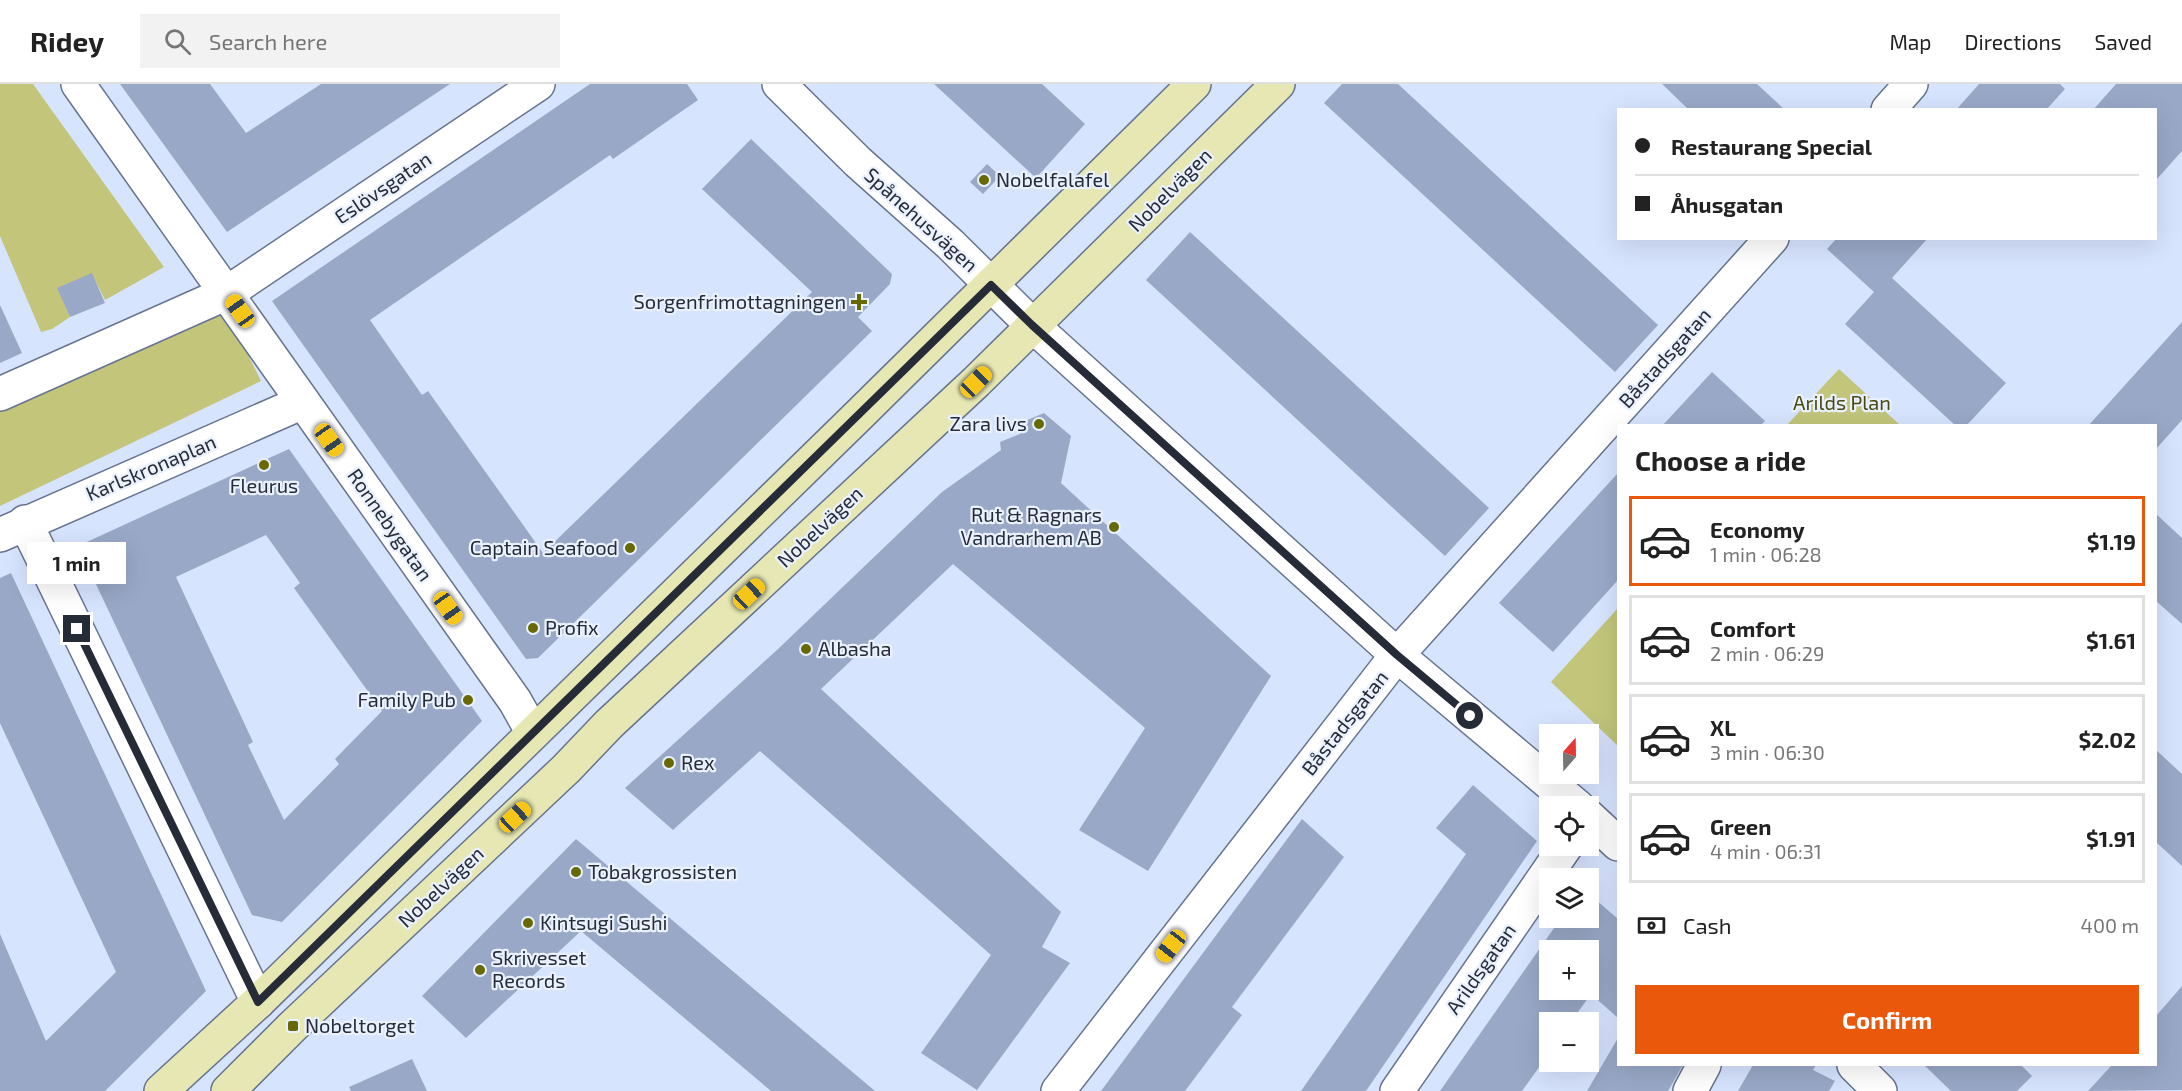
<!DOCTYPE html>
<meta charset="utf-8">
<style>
body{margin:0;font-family:"Exo 2",sans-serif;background:#f2f2f2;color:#222;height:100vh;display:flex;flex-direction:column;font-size:22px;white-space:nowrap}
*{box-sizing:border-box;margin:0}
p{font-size:20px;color:#767676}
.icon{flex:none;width:33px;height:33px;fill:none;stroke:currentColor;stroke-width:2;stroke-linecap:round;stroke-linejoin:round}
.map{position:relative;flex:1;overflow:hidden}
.details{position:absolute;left:1617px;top:340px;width:540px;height:642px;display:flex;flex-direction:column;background:#fff;border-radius:0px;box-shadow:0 6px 24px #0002}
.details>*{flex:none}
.hud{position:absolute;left:1617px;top:24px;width:540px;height:132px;border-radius:0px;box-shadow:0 6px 24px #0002;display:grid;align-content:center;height:132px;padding:0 18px;background:#fff}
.needle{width:39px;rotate:20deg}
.fabs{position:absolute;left:1539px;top:640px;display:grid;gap:12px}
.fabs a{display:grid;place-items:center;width:60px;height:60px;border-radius:0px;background:#fff;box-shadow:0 6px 24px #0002;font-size:30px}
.end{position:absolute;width:27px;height:27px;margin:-14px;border:8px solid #252b37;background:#fff;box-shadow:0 0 0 3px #fff}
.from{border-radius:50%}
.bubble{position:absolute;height:42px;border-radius:0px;background:#fff;box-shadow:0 6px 24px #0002;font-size:20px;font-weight:700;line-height:42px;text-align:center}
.car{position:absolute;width:18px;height:36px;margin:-18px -9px;border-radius:8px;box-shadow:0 0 4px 2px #0007;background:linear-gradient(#f5c518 24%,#345 0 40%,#f5c518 0 76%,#345 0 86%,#f5c518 0)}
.hud b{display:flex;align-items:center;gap:21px;height:57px;font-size:22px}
.hud b+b{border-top:2px solid #e0e0e0}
.hud i{width:15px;height:15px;background:#222}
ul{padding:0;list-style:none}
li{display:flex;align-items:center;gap:18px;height:90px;margin:0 12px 9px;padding:0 6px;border:3px solid #e0e0e0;border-radius:0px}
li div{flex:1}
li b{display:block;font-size:22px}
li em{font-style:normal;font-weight:700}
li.selected{border-color:#ea580c}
li>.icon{width:54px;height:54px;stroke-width:1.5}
h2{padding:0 18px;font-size:27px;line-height:72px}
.pay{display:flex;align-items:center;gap:15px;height:66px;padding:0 18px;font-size:22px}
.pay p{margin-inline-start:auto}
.action{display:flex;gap:12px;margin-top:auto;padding:12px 18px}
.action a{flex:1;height:69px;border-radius:0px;background:#ea580c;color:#fff;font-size:24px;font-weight:700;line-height:69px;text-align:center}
header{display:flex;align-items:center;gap:36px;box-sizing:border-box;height:84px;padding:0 30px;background:#fff;border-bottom:2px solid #e0e0e0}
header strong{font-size:28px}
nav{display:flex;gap:33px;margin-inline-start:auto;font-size:21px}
.search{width:420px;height:54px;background:#f2f2f2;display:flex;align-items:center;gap:15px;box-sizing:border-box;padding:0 21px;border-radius:0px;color:#767676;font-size:22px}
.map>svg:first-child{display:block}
</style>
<header>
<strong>Ridey</strong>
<div class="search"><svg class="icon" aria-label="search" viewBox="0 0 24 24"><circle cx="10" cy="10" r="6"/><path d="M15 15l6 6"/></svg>Search here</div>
<nav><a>Map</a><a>Directions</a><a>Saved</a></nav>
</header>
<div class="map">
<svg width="2182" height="1007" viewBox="0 0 2182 1007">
<rect width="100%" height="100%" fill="#d7e4fe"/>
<g fill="#c2c57a">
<polygon points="0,0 33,0 164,183 105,216 92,190 58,204 70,233 52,245 41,248 0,152"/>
<polygon points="218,210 261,297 0,422 0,315"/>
<polygon points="1839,285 1901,342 1786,342"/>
<polygon points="1618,524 1618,662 1551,598"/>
</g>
<g fill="#99a8c7" fill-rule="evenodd">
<polygon points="120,0 210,0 246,49 321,0 450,0 227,148"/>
<polygon points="590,0 687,0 698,16 613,75 610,71 370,236 422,311 428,307 543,469 812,208 702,105 751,55 892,190 890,200 858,233 872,247 538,574 526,575 272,217"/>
<polygon points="934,0 1042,0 1085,40 1036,94"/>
<polygon points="1342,0 1398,0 1658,241 1615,288 1324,19"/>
<polygon points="1662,0 1757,0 1785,26 1689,26"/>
<polygon points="1979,0 2060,0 2065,5 2046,26 1956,26"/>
<polygon points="2116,0 2182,0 2182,67 2156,96 2156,26 2093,26"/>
<polygon points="987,80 1000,92 983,110 970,98"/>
<polygon points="1190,148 1489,424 1445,472 1146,196"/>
<polygon points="1837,154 1928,154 1892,194 2006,299 1966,342 1956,342 1845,240 1874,208 1827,165"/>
<polygon points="92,189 105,219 70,233 57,204"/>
<polygon points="0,221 22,269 0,279"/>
<polygon points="2182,238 2182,336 2156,365 2156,342 2088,342"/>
<polygon points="1712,288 1765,337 1760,342 1662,342"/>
<polygon points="1044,329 1071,352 1061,399 1271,592 1148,787 1079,746 1145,644 953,480 821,605 1061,828 1042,863 1070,879 977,1006 921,969 991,871 760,667 673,746 625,704 777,566 942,408 1001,366 1000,358 1020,350 1018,340"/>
<path d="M 289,365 L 482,637 L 282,838 L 252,831 L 78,462 ZM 266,451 L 300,499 L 294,504 L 382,627 L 335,675 L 339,680 L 284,736 L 248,661 L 253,658 L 176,493 Z"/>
<polygon points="1618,389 1618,496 1553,568 1499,519"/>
<polygon points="2156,430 2182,454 2182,540 2156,517"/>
<polygon points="11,489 206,907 105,1007 0,1007 0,850 46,957 116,888 0,639 0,494"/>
<polygon points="2156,666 2182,690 2182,782 2156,758"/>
<polygon points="1473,701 1537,757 1366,1007 1301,1007 1466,770 1436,744"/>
<polygon points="1302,735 1344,773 1232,923 1242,931 1185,1007 1101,1007"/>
<polygon points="576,755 875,1007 771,1007 581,847 466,954 422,912"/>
<path d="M 1588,809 L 1618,835 L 1618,934 L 1591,910 L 1570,939 L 1550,939 L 1550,968 L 1522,1007 L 1440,1007 L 1561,834 L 1588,834 ZM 1550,867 L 1588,867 L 1588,906 L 1550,906 Z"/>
<polygon points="2182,902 2182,1006 2088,1007 2112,981 2156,981 2156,932"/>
<polygon points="1618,954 1618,981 1683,981 1668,1007 1587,1007"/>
<polygon points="412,975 427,1007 351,1007 349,1003"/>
<polygon points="1753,981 1816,981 1813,986 1835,997 1829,1007 1738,1007"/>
<polygon points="1924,981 2021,981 2032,992 2017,1007 1951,1007"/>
</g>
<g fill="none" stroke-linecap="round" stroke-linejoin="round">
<defs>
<g id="minor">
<polyline points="78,0 515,617 533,649"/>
<polyline points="779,0 858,78 950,160 1032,241 1397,571 1578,723"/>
<polyline points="1888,26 1911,0"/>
<polyline points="0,310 227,209 538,0"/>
<polyline points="25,438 258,918"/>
<polyline points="0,451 303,318"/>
<polyline points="1588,732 1618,760"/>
<polyline points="1854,981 1880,1007"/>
<polyline points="1058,1007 1397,571 1772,154"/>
<polyline points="1397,1007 1566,762"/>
<polyline points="1690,1007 1704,981"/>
</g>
<g id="secondary">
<polyline points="161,1007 258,918 861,329 1194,0"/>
<polyline points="228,1007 293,942 566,685 609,640 976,298 1278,0"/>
</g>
</defs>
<use href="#minor" stroke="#667491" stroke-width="36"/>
<use href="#secondary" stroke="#667491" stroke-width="36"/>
<use href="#minor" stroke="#fff" stroke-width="33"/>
<use href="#secondary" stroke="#e6e7b2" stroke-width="33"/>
</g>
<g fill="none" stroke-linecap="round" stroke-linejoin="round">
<polyline stroke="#252b37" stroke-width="8" points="77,545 258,918 991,201 1032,241 1397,571 1470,632"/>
</g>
<g fill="#686905" stroke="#eaf1fe" stroke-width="2">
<circle cx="984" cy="96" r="6"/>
<path d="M856 209h6v6h6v6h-6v6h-6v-6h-6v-6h6z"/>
<circle cx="1039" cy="340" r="6"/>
<circle cx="264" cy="381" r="6"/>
<circle cx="1114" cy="443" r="6"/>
<circle cx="630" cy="464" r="6"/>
<circle cx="533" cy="544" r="6"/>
<circle cx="806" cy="565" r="6"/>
<circle cx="468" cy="616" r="6"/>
<circle cx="669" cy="679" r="6"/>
<circle cx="576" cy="788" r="6"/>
<circle cx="528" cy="839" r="6"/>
<circle cx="480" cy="886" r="6"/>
<rect x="287" y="936" width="12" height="12" rx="3"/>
</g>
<g text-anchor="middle" stroke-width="4.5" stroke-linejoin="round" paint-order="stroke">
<g font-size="20" fill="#252b37" stroke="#eaf1fe" text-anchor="start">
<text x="996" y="103">Nobelfalafel</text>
<text x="846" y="225" text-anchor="end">Sorgenfrimottagningen</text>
<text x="1027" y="347" text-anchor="end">Zara livs</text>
<text x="264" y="409" text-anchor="middle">Fleurus</text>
<text x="1102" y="438" text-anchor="end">Rut &amp; Ragnars<tspan x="1102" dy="23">Vandrarhem AB</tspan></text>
<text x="618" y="471" text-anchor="end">Captain Seafood</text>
<text x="545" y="551">Profix</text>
<text x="818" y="572">Albasha</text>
<text x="456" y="623" text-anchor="end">Family Pub</text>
<text x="681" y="686">Rex</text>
<text x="588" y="795">Tobakgrossisten</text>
<text x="540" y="846">Kintsugi Sushi</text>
<text x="492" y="881">Skrivesset<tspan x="492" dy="23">Records</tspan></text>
<text x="305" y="949">Nobeltorget</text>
</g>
<g font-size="20" fill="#252b37" stroke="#eaf1fe">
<text transform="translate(383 104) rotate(-34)" y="7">Eslövsgatan</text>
<text transform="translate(1170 106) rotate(-45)" y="7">Nobelvägen</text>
<text transform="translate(921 136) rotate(42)" y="7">Spånehusvägen</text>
<text transform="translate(1665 274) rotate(-48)" y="7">Båstadsgatan</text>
<text transform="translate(151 384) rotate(-23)" y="7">Karlskronaplan</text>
<text transform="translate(390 441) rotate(55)" y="7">Ronnebygatan</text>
<text transform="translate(820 443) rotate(-43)" y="7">Nobelvägen</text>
<text transform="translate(1345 639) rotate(-52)" y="7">Båstadsgatan</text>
<text transform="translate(441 803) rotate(-43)" y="7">Nobelvägen</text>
<text transform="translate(1481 885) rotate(-55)" y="7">Arildsgatan</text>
</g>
<g font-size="20" fill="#494a10" stroke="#eaf1fe">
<text x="1842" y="326">Arilds Plan</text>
</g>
</g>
</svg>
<div class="fabs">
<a><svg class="needle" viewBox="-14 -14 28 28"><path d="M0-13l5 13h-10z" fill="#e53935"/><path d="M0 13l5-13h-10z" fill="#767676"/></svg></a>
<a><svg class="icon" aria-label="locate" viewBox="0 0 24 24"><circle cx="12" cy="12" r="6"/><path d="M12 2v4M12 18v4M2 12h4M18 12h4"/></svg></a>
<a><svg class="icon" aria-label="layers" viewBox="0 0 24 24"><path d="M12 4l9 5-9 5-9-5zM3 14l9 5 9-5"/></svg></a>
<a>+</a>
<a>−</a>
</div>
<i class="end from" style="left:1470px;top:632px"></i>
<i class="end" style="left:77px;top:545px"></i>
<div class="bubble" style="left:27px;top:458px;width:99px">1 min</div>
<i class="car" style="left:240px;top:227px;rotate:325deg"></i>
<i class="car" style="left:976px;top:298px;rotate:45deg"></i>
<i class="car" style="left:329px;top:356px;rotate:145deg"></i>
<i class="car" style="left:749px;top:510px;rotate:47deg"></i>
<i class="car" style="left:448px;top:524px;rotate:145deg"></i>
<i class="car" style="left:515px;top:733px;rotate:47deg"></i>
<i class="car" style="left:1171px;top:862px;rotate:218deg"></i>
<div class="hud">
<b><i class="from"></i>Restaurang Special</b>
<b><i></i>Åhusgatan</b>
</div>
<section class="details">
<h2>Choose a ride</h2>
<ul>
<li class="selected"><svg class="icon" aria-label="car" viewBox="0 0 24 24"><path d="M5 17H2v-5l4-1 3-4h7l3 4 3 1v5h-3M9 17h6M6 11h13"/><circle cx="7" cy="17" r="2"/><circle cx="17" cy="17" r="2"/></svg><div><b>Economy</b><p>1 min · 06:28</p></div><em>$1.19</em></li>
<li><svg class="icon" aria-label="car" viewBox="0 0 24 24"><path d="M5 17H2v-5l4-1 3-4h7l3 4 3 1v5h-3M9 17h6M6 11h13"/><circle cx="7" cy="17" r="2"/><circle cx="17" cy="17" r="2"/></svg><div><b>Comfort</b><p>2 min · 06:29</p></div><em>$1.61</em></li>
<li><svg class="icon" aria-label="car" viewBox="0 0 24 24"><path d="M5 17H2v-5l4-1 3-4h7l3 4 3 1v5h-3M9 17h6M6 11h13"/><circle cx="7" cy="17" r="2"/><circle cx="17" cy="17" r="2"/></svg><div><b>XL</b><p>3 min · 06:30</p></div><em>$2.02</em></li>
<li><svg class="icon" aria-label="car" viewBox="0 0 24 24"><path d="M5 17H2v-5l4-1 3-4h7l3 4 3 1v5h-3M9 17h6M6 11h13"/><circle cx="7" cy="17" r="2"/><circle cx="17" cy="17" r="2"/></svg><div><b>Green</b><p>4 min · 06:31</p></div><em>$1.91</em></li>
</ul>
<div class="pay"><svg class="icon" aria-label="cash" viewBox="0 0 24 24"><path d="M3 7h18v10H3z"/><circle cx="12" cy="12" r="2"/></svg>Cash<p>400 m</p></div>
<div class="action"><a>Confirm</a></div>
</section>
</div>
